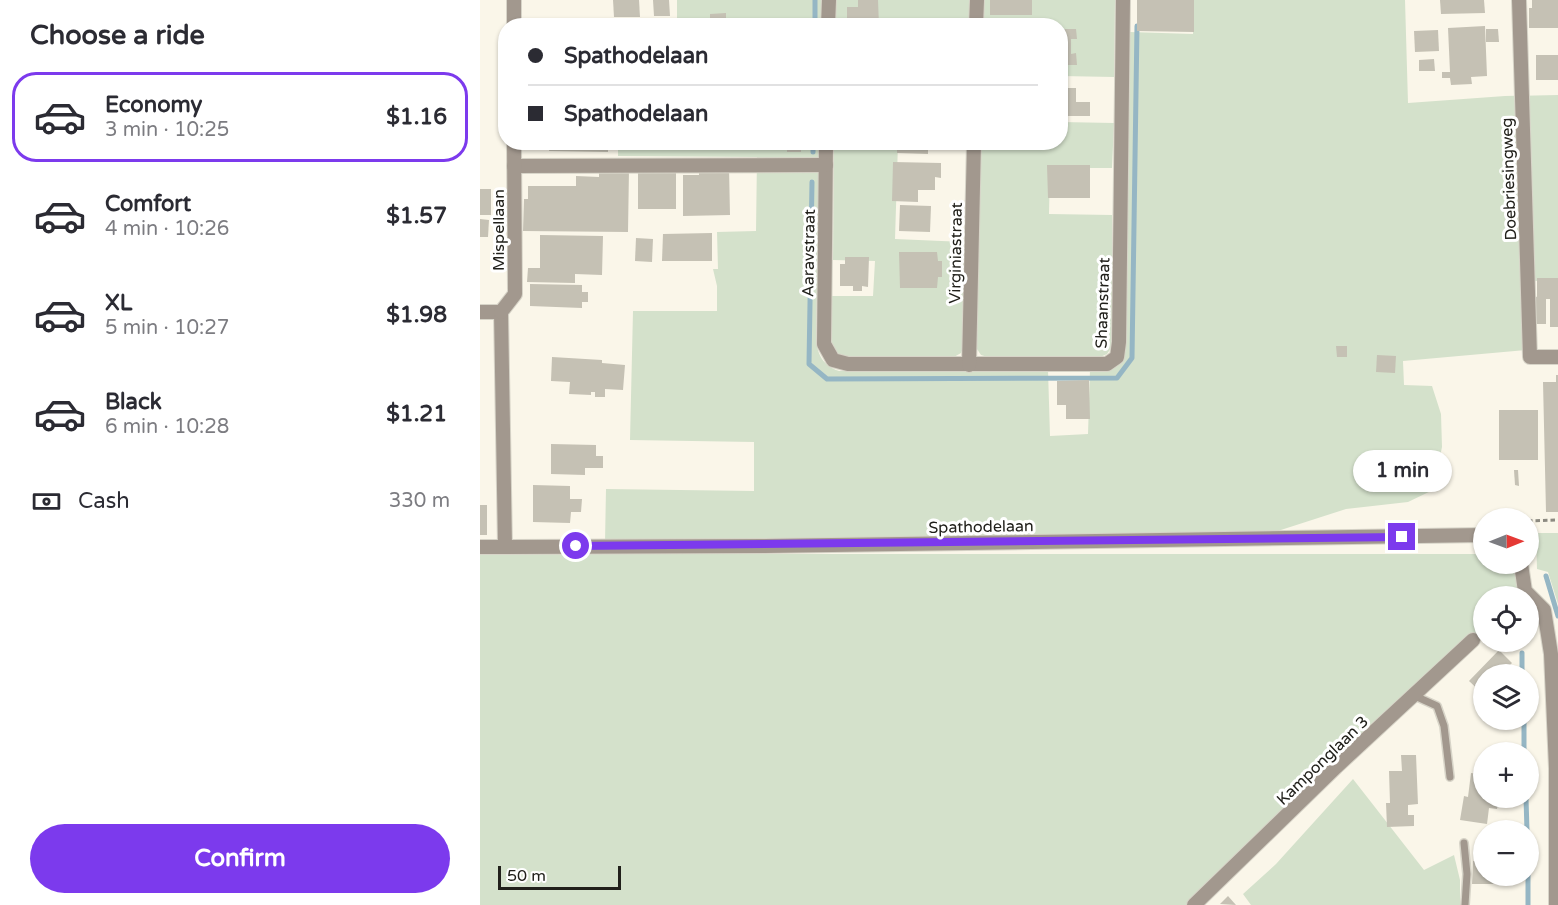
<!DOCTYPE html>
<meta charset="utf-8">
<style>
body{margin:0;font-family:"Varela Round",sans-serif;background:#f7f7f7;color:#2b2b33;height:100vh;display:flex;flex-direction:column;font-size:22px;white-space:nowrap}
*{box-sizing:border-box;margin:0}
p{font-size:20px;color:#7c7c81}
.icon{flex:none;width:33px;height:33px;fill:none;stroke:currentColor;stroke-width:2;stroke-linecap:round;stroke-linejoin:round}
.map{position:relative;flex:1;overflow:hidden}
.drawer{display:flex;flex-direction:column;background:#fff;width:480px}
.drawer>*{flex:none}
.top-card{position:absolute;left:18px;top:18px;width:570px;height:132px;border-radius:24px;box-shadow:0 2px 4px #0004;display:grid;align-content:center;height:132px;padding:0 30px;background:#fff}
.needle{width:39px;rotate:89deg}
.buttons{position:absolute;left:993px;top:508px;display:grid;gap:12px}
.buttons a{display:grid;place-items:center;width:66px;height:66px;border-radius:50%;background:#fff;box-shadow:0 2px 4px #0004;font-size:30px}
.scale{position:absolute;left:18px;bottom:15px;width:123px;box-sizing:border-box;padding-left:6px;border:3px solid #21201b;border-top:0;font-size:16px;line-height:21px;white-space:nowrap;color:#21201b;-webkit-text-stroke:4px #fff;paint-order:stroke}
.end{position:absolute;width:27px;height:27px;margin:-14px;border:8px solid #7c3aed;background:#fff;box-shadow:0 0 0 3px #fff}
.from{border-radius:50%}
.bubble{position:absolute;height:42px;border-radius:21px;background:#fff;box-shadow:0 2px 4px #0004;font-size:20px;font-weight:700;line-height:42px;text-align:center}
.top-card b{display:flex;align-items:center;gap:21px;height:57px;font-size:22px}
.top-card b+b{border-top:2px solid #e1e1e2}
.top-card i{width:15px;height:15px;background:#2b2b33}
ul{padding:0;list-style:none}
li{display:flex;align-items:center;gap:18px;height:90px;margin:0 12px 9px;padding:0 18px;border:3px solid transparent;border-radius:24px}
li div{flex:1}
li b{display:block;font-size:22px}
li em{font-style:normal;font-weight:700}
li.current{border-color:#7c3aed}
li>.icon{width:54px;height:54px;stroke-width:1.5}
h2{padding:0 30px;font-size:27px;line-height:72px}
.pay{display:flex;align-items:center;gap:15px;height:66px;padding:0 30px;font-size:22px}
.pay p{margin-inline-start:auto}
.primary-button{display:flex;gap:12px;margin-top:auto;padding:12px 30px}
.primary-button a{flex:1;height:69px;border-radius:36px;background:#7c3aed;color:#fff;font-size:24px;font-weight:700;line-height:69px;text-align:center}
main{display:flex;flex:1;min-height:0}
.map>svg:first-child{display:block}
</style>
<main>
<section class="drawer">
<h2>Choose a ride</h2>
<ul>
<li class="current"><svg class="icon" aria-label="car" viewBox="0 0 24 24"><path d="M5 17H2v-5l4-1 3-4h7l3 4 3 1v5h-3M9 17h6M6 11h13"/><circle cx="7" cy="17" r="2"/><circle cx="17" cy="17" r="2"/></svg><div><b>Economy</b><p>3 min · 10:25</p></div><em>$1.16</em></li>
<li><svg class="icon" aria-label="car" viewBox="0 0 24 24"><path d="M5 17H2v-5l4-1 3-4h7l3 4 3 1v5h-3M9 17h6M6 11h13"/><circle cx="7" cy="17" r="2"/><circle cx="17" cy="17" r="2"/></svg><div><b>Comfort</b><p>4 min · 10:26</p></div><em>$1.57</em></li>
<li><svg class="icon" aria-label="car" viewBox="0 0 24 24"><path d="M5 17H2v-5l4-1 3-4h7l3 4 3 1v5h-3M9 17h6M6 11h13"/><circle cx="7" cy="17" r="2"/><circle cx="17" cy="17" r="2"/></svg><div><b>XL</b><p>5 min · 10:27</p></div><em>$1.98</em></li>
<li><svg class="icon" aria-label="car" viewBox="0 0 24 24"><path d="M5 17H2v-5l4-1 3-4h7l3 4 3 1v5h-3M9 17h6M6 11h13"/><circle cx="7" cy="17" r="2"/><circle cx="17" cy="17" r="2"/></svg><div><b>Black</b><p>6 min · 10:28</p></div><em>$1.21</em></li>
</ul>
<div class="pay"><svg class="icon" aria-label="cash" viewBox="0 0 24 24"><path d="M3 7h18v10H3z"/><circle cx="12" cy="12" r="2"/></svg>Cash<p>330 m</p></div>
<div class="primary-button"><a>Confirm</a></div>
</section>
<div class="map">
<svg width="1078" height="905" viewBox="0 0 1078 905">
<rect width="100%" height="100%" fill="#faf6e9"/>
<g fill="#d4e1cb">
<polygon points="197,0 342,0 342,25 208,25 207,19 197,18"/>
<polygon points="356,0 490,0 490,25 356,26"/>
<polygon points="504,0 635,0 634,77 581,76 580,26 503,26"/>
<path d="M 714,0 L 925,0 L 928,103 L 1025,96 L 1078,95 L 1078,280 L 1054,281 L 1056,349 L 923,361 L 924,385 L 952,386 L 961,414 L 962,447 L 953,490 L 928,502 L 866,509 L 779,537 L 125,542 L 126,489 L 274,491 L 274,442 L 150,440 L 153,311 L 237,311 L 237,286 L 233,269 L 238,269 L 237,232 L 276,231 L 277,157 L 138,156 L 138,143 L 340,143 L 336,338 C 337,354 343,366 359,371 L 568,370 L 570,436 L 608,434 L 610,370 C 631,370 637,369 646,350 L 650,32 L 713,34 Z"/>
<polygon points="581,122 634,123 632,168 570,168 569,214 632,215 633,345 627,354 618,358 511,358 501,355 495,346 500,143 580,142"/>
<polygon points="354,143 418,143 415,239 485,242 484,346 481,353 474,357 361,356 353,351 351,343 351,296 393,296 395,261 353,260"/>
<polygon points="1056,533 1078,533 1078,604 1068,572 1057,569"/>
<path d="M 0,554 L 995,554 L 1003,557 L 1004,564 C 1035,564 1034,569 1043,597 L 1004,597 L 1003,633 L 968,660 L 711,905 L 0,905 Z"/>
<polygon points="873,779 944,870 974,855 980,880 980,905 771,905 763,894 796,864"/>
</g>
<g fill="none" stroke-linecap="round" stroke-linejoin="round">
<g stroke="#95b6c4" stroke-width="5">
<polyline points="335,26 335,0"/>
<polyline points="333,152 333,142"/>
<polyline points="332,182 329,364 347,379 637,378 652,358 657,26"/>
<polyline points="1066,576 1078,616"/>
<polyline points="1042,653 1042,675"/>
<polyline points="1044,720 1044,753"/>
<polyline points="1046,798 1047,831"/>
<polyline points="1048,876 1048,905"/>
</g>
</g>
<g fill="#c5c1b4">
<polygon points="133,0 159,0 160,17 134,17"/>
<polygon points="173,0 189,0 190,16 174,16"/>
<polygon points="378,0 398,0 399,26 367,26 367,7 378,7"/>
<rect x="510" y="0" width="42" height="15"/>
<polygon points="657,0 714,0 714,32 657,31"/>
<polygon points="960,0 1004,0 1005,13 961,14"/>
<polygon points="1052,0 1078,0 1078,28 1049,28 1049,8 1052,8"/>
<polygon points="246,13 246,26 230,26 230,14"/>
<rect x="66" y="18" width="42" height="8"/>
<polygon points="1005,26 1007,76 991,77 992,84 971,85 970,78 962,78 962,72 970,72 968,28"/>
<polygon points="580,29 596,29 597,39 591,39 591,54 596,53 597,65 580,65"/>
<polygon points="1006,29 1018,29 1019,42 1006,42"/>
<polygon points="958,30 959,51 935,52 934,31"/>
<rect x="1056" y="55" width="22" height="25"/>
<polygon points="954,59 955,71 939,71 939,60"/>
<polygon points="580,88 596,88 596,102 610,102 610,116 580,116"/>
<polygon points="70,142 128,142 128,152 69,151"/>
<rect x="307" y="142" width="14" height="10"/>
<polygon points="417,142 448,142 448,154 417,153"/>
<polygon points="413,162 461,163 461,178 455,177 455,190 438,190 438,202 412,201"/>
<polygon points="567,165 610,165 610,198 568,198"/>
<rect x="158" y="166" width="38" height="43"/>
<polygon points="219,167 249,167 250,215 203,216 203,175 219,175"/>
<polygon points="119,168 149,169 148,232 43,231 44,199 48,199 48,186 96,186 96,176 119,177"/>
<rect x="0" y="189" width="11" height="26"/>
<polygon points="420,205 451,206 450,232 419,231"/>
<polygon points="0,219 9,220 8,237 0,237"/>
<polygon points="232,233 232,261 182,261 183,234"/>
<polygon points="60,235 123,236 122,275 95,274 95,283 47,282 48,268 60,268"/>
<polygon points="156,238 173,239 172,262 155,261"/>
<polygon points="419,252 457,252 458,261 462,261 462,277 458,277 457,288 420,288"/>
<polygon points="365,257 389,257 388,287 382,286 382,291 373,291 373,286 360,286 360,264 365,264"/>
<polygon points="1057,278 1078,278 1078,327 1070,327 1070,299 1066,299 1066,324 1054,324 1054,296 1057,297"/>
<polygon points="50,284 102,285 102,292 108,292 108,302 102,302 102,308 50,306"/>
<polygon points="856,346 867,346 867,357 857,357"/>
<polygon points="897,355 916,356 915,373 896,372"/>
<polygon points="72,357 122,360 122,363 145,365 143,390 125,389 125,397 115,397 115,392 111,392 111,395 89,394 90,382 71,381"/>
<polygon points="1076,375 1078,375 1078,512 1066,512 1063,382 1076,382"/>
<polygon points="609,380 610,419 586,419 586,405 577,405 577,381"/>
<rect x="1019" y="410" width="39" height="50"/>
<polygon points="71,444 116,445 116,456 123,456 123,468 105,468 105,475 71,474"/>
<polygon points="1034,470 1038,470 1039,486 1035,485"/>
<polygon points="53,485 90,486 90,499 102,499 101,512 91,512 90,523 53,522"/>
<rect x="0" y="505" width="7" height="30"/>
<polygon points="1019,650 1032,663 1026,669 1032,675 1004,675 1004,695 989,681"/>
<polygon points="921,755 936,755 938,804 928,805 928,815 934,815 934,826 907,827 906,803 910,803 909,771 922,771"/>
<polygon points="991,773 1004,775 1004,798 1019,798 1017,809 1009,808 1007,824 980,820 984,796 988,797"/>
<polygon points="993,861 1004,862 1004,876 1019,876 1019,884 992,884"/>
<polygon points="748,896 756,905 740,904"/>
</g>
<g fill="none" stroke-linecap="round" stroke-linejoin="round">
<defs>
<g id="service">
<polyline points="935,696 957,706 964,726 970,777"/>
<polyline points="984,843 987,874 985,905"/>
</g>
<g id="minor">
<polyline points="34,0 34,26"/>
<polyline points="1039,0 1050,357 1078,357"/>
<polyline points="348,26 349,0"/>
<polyline points="496,26 497,0"/>
<polyline points="346,142 344,344 353,360 368,364 627,364 637,357 639,342 643,0"/>
<polyline points="34,166 346,165"/>
<polyline points="0,312 21,312"/>
<polyline points="21,312 25,547"/>
<polyline points="21,312 35,294 34,142"/>
<polyline points="489,365 494,142"/>
<polyline points="0,547 285,546 1004,535"/>
<polyline points="1041,564 1045,591 1064,610 1071,654 1076,768 1076,905"/>
<polyline points="714,905 856,767 993,640"/>
</g>
</defs>
<use href="#service" stroke="#d7d4c8" stroke-width="10"/>
<use href="#minor" stroke="#d7d4c8" stroke-width="16"/>
<polyline stroke="#8c8a81" stroke-width="3" stroke-dasharray="4.5 3" stroke-linecap="butt" points="1048,521 1078,520"/>
<use href="#service" stroke="#a2988e" stroke-width="7"/>
<use href="#minor" stroke="#a2988e" stroke-width="14"/>
</g>
<g fill="none" stroke-linecap="round" stroke-linejoin="round">
<polyline stroke="#7c3aed" stroke-width="8" points="96,546 922,537"/>
</g>
<g text-anchor="middle" stroke-width="6" stroke-linejoin="round" paint-order="stroke">
<g font-size="16" fill="#21201b" stroke="#fff">
<text transform="translate(1028 179) rotate(-92)" y="6">Doebriesingweg</text>
<text transform="translate(18 230) rotate(-90)" y="6">Mispellaan</text>
<text transform="translate(328 253) rotate(-89)" y="6">Aaravstraat</text>
<text transform="translate(475 253) rotate(-89)" y="6">Virginiastraat</text>
<text transform="translate(622 303) rotate(-88)" y="6">Shaanstraat</text>
<text transform="translate(501 526) rotate(-1)" y="6">Spathodelaan</text>
<text transform="translate(842 760) rotate(-44)" y="6">Kamponglaan 3</text>
</g>
</g>
</svg>
<div class="buttons">
<a><svg class="needle" viewBox="-14 -14 28 28"><path d="M0-13l5 13h-10z" fill="#e53935"/><path d="M0 13l5-13h-10z" fill="#7c7c81"/></svg></a>
<a><svg class="icon" aria-label="locate" viewBox="0 0 24 24"><circle cx="12" cy="12" r="6"/><path d="M12 2v4M12 18v4M2 12h4M18 12h4"/></svg></a>
<a><svg class="icon" aria-label="layers" viewBox="0 0 24 24"><path d="M12 4l9 5-9 5-9-5zM3 14l9 5 9-5"/></svg></a>
<a>+</a>
<a>−</a>
</div>
<div class="scale">50 m</div>
<i class="end from" style="left:96px;top:546px"></i>
<i class="end" style="left:922px;top:537px"></i>
<div class="bubble" style="left:873px;top:450px;width:99px">1 min</div>
<div class="top-card">
<b><i class="from"></i>Spathodelaan</b>
<b><i></i>Spathodelaan</b>
</div>
</div>
</main>
